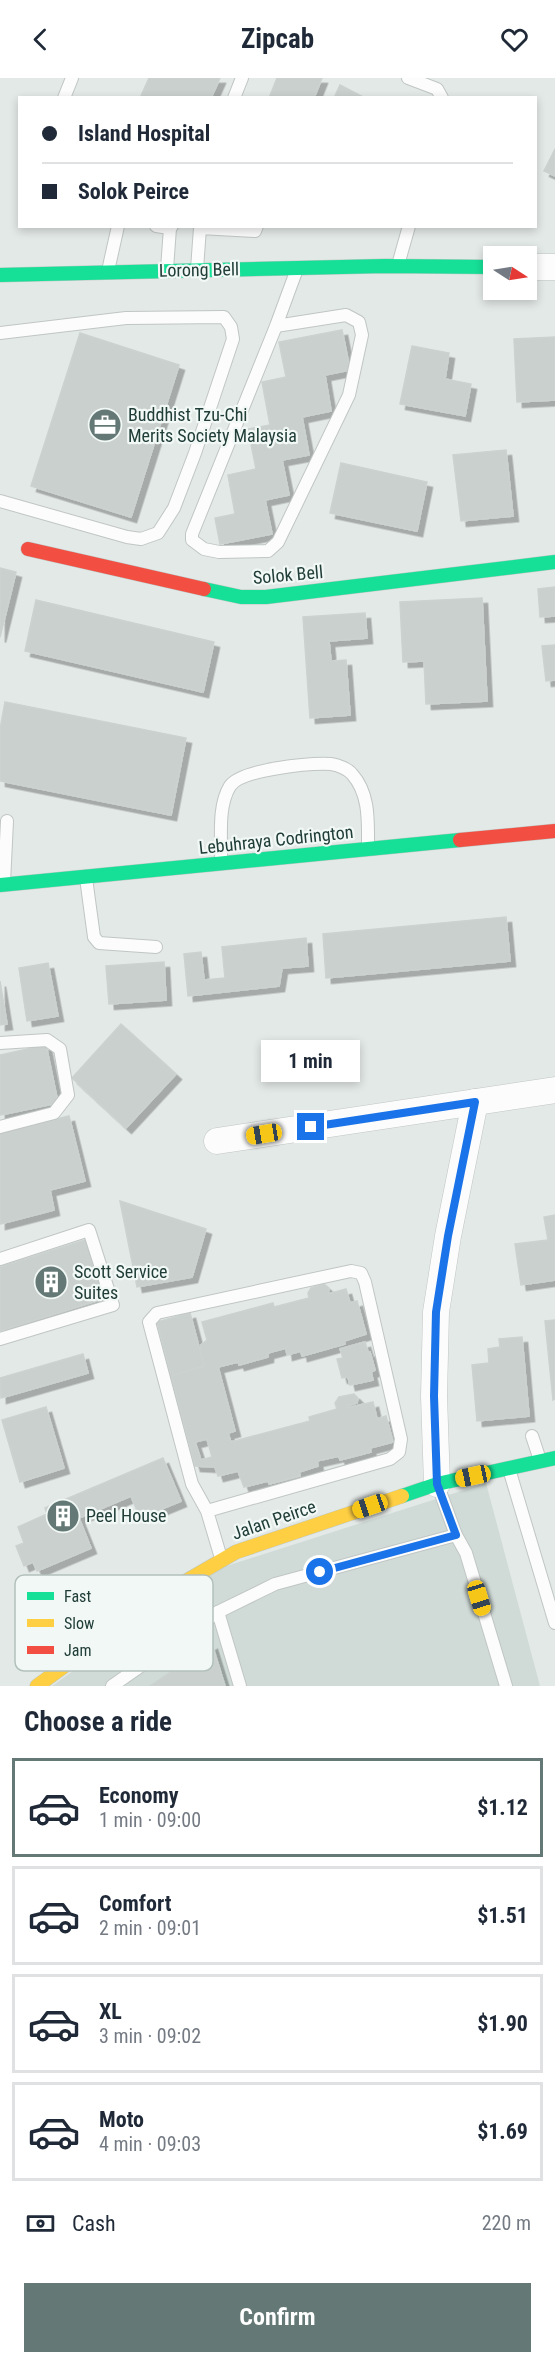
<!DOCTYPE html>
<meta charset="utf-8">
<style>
body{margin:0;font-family:"Roboto Condensed",sans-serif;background:#f2f2f3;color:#1f2937;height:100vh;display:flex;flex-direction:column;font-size:22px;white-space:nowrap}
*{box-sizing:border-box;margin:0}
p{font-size:20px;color:#747a83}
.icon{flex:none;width:33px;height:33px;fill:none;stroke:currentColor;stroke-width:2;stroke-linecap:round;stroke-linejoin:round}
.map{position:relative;height:1608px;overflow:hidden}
.drawer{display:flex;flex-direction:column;background:#fff;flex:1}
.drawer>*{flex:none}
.guide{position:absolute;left:18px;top:18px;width:519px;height:132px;border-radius:0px;box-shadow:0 3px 9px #0003;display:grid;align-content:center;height:132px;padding:0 24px;background:#fff}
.needle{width:39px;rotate:102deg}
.tools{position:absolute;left:483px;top:168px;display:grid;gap:12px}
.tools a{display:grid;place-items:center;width:54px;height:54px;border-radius:0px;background:#fff;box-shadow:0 3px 9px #0003;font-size:30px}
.end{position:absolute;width:27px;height:27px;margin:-14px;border:8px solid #1a73e8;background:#fff;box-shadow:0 0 0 3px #fff}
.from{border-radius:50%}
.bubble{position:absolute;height:42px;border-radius:0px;background:#fff;box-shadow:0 3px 9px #0003;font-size:20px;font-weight:700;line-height:42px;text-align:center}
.car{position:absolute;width:18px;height:36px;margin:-18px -9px;border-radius:8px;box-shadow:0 0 4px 2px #0007;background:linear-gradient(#f5c518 24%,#345 0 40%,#f5c518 0 76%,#345 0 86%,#f5c518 0)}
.guide b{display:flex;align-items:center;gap:21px;height:57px;font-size:22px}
.guide b+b{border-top:2px solid #e0e1e3}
.guide i{width:15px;height:15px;background:#1f2937}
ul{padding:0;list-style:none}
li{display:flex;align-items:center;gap:18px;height:99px;margin:0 12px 9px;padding:0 12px;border:3px solid #e0e1e3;border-radius:0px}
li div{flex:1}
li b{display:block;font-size:22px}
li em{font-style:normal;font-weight:700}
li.selected{border-color:#647975}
li>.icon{width:54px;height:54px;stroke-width:1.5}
h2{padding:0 24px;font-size:27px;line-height:72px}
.pay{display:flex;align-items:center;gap:15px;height:66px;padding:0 24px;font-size:22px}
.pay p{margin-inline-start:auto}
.action{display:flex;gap:12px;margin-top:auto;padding:12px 24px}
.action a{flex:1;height:69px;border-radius:0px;background:#647975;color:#fff;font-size:24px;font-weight:700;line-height:69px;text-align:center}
header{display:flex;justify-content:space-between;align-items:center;height:78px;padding:0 24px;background:#fff;font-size:27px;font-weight:700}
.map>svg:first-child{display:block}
</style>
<header><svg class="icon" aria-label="back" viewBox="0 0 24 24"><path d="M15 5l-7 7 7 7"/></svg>Zipcab<svg class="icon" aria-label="heart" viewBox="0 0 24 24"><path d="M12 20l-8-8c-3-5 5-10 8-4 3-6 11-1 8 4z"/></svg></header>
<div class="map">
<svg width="555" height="1608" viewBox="0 0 555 1608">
<defs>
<filter id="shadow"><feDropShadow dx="5.5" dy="5.5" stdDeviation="0" flood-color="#0004"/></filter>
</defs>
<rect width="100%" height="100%" fill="#e3e9e7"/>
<polygon fill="#d0dbd7" points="486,1405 540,1608 52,1608 214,1492"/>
<g fill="#cad0ce" stroke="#cbd2d0" stroke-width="1.5" fill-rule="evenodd" filter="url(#shadow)">
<polygon points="149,0 220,0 211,20 140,20"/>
<polygon points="277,0 322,0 314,20 269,20"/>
<polygon points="340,7 365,20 334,20"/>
<polygon points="555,71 555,98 544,93"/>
<polygon points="342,252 350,292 325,297 331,333 302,339 309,377 282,382 289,417 265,422 272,456 220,466 215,440 235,436 228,397 256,391 248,351 270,347 262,304 286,299 279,264"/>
<polygon points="80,255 179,287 131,439 31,408"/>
<polygon points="555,259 555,322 517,324 514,261"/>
<polygon points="412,268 449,275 445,301 471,306 465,338 400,326"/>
<polygon points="506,372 513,438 461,443 453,377"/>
<polygon points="341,385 427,404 417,453 330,435"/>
<polygon points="0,490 16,494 0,559"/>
<polygon points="555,509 555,538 540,539 538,511"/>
<polygon points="482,520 487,623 426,626 424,583 403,584 400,524"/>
<polygon points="36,522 214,564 203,614 25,573"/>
<polygon points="365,535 367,560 329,563 331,583 346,582 350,637 310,640 303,539"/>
<polygon points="555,567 555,602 546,603 542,568"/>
<polygon points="5,624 186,660 171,737 0,703 0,651"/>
<polygon points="506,839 510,883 326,900 323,856"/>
<polygon points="306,860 308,888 282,890 279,908 188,918 184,876 201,874 204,902 225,900 222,869"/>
<polygon points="164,884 166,922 109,926 106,888"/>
<polygon points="48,885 58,938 27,943 19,890"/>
<polygon points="0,903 7,946 0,947"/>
<polygon points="121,946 176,996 126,1050 72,1000"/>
<polygon points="46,967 58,1025 0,1037 0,977"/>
<polygon points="69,1038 85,1103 50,1112 54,1132 0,1146 0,1055"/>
<polygon points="120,1123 206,1151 192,1199 137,1209"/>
<polygon points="555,1137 555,1202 521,1207 515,1166 548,1162 544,1139"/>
<polygon points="88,1161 106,1220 0,1253 0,1189"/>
<path d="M 324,1206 L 329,1210 L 328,1216 L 346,1211 L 350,1225 L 357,1223 L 366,1256 L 344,1263 L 345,1266 L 302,1278 L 301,1273 L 287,1277 L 286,1270 L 268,1275 L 268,1279 L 239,1287 L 238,1284 L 218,1289 L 235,1353 L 228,1355 L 231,1364 L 310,1343 L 309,1339 L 337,1331 L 335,1325 L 339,1319 L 354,1316 L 358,1320 L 357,1325 L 347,1328 L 347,1330 L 373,1324 L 377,1341 L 386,1338 L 393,1364 L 370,1370 L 371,1374 L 340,1382 L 339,1378 L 317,1383 L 318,1388 L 299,1394 L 300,1398 L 269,1406 L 268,1403 L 244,1409 L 238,1393 L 218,1398 L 215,1389 L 195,1388 L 171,1298 L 204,1288 L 200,1273 L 201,1267 L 207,1262 L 202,1244 L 273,1225 L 274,1229 L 309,1220 L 308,1215 L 311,1210 ZM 207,1361 L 212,1379 L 201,1382 L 195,1364 Z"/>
<polygon points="190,1235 204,1288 171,1298 157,1244"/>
<polygon points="555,1242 555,1321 553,1322 545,1243"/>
<polygon points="522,1259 529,1338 477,1343 472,1287 489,1285 488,1271 500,1269 499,1261"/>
<polygon points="365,1264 368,1274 370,1274 375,1292 371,1294 373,1302 350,1307 348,1299 342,1300 337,1281 343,1280 340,1271"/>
<polygon points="83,1276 88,1295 1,1320 0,1300"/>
<polygon points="46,1329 64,1390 20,1404 2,1342"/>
<polygon points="163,1380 181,1423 140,1440 131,1418 79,1440 91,1470 37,1493 33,1484 24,1488 16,1468 24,1465 18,1449 47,1436 45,1430"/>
<polygon points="212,1566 225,1608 150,1608"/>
</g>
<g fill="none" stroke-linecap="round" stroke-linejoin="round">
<defs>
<g id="lane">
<polyline points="408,0 437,11 442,20"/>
<polyline points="64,20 72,0"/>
<polyline points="234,20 242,0"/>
<polyline points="156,148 170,150 172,148"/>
<polyline points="398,187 409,148"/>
<polyline points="167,191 170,150"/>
<polyline points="197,191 200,150 255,153 257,148"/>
<polyline points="108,193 118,148"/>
<polyline points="276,248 346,237 359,244 362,257 349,317 278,464 268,473 219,474 204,471 192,462 192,456 276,248 297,191"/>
<polyline points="0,255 126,240 224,239 231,249 233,261 195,375 174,430 158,455 141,461 127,459 0,423"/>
<path d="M 221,785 C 222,761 217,729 230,708 C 242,691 310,685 331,686 C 338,687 348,691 352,696 C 370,716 368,744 368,770"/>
<polyline points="86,800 94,859 99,865 156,869"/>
<polyline points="4,805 7,743"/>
<polyline points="0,965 47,962 60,971 68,1017 54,1035 0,1049"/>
<polyline points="0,1181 89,1152 113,1227 0,1261"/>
<polyline points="532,1358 540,1382"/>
<polyline points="509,1391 555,1545"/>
<polyline points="438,1408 456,1457 466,1475 506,1608"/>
<polyline points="207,1433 390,1381 399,1374 401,1361 365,1204 361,1195 351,1193 157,1235 149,1244 192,1406 207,1433 221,1480"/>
<polyline points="218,1534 240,1608"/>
<polyline points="112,1608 218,1534 275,1506 456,1457"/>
</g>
<g id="street">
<polyline points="526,189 555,189"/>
<polyline points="217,1063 555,1012"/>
<polyline points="437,1406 434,1318 436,1234 448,1158 475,1024"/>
</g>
<g id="fast">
<polyline points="0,197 385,188 494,189"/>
<polyline points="204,511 241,519 266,519 555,484"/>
<polyline points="0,807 460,762"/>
<polyline points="402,1418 437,1406 555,1380"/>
</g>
<polyline id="slow" points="37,1608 162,1517 236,1474 402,1418"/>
<g id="jam">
<polyline points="28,471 204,511"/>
<polyline points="460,762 555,753"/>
</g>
</defs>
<use href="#lane" stroke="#c0c6c4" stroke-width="14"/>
<use href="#street" stroke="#c0c6c4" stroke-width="27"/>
<use href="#fast" stroke="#bec7c4" stroke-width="15"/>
<use href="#slow" stroke="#bec7c4" stroke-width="15"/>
<use href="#jam" stroke="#bec7c4" stroke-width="15"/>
<use href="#lane" stroke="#fbfcfb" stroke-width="12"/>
<use href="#street" stroke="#fbfcfb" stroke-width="26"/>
<use href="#fast" stroke="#16e098" stroke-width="14"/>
<use href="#slow" stroke="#ffcf43" stroke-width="14"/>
<use href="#jam" stroke="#f24e42" stroke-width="14"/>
</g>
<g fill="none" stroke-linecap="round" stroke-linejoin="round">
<polyline stroke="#1a73e8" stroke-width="8" points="311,1049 475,1024 448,1158 436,1234 434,1318 437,1406 456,1457 320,1494"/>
</g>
<defs>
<symbol id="office-disc" viewBox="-11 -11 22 22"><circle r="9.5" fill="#647975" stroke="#f1f8f5"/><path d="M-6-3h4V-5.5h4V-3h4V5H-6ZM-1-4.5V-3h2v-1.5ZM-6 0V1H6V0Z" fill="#fff"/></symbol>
<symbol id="building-disc" viewBox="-11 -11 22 22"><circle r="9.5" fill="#647975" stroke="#f1f8f5"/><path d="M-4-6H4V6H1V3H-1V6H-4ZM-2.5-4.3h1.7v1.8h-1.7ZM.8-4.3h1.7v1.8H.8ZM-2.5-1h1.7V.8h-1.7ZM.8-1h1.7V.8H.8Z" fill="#fff"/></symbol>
</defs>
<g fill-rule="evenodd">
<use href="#office-disc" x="86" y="328" width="38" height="38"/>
<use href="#building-disc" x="32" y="1185" width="38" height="38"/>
<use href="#building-disc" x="44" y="1419" width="38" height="38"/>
</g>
<g text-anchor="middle" stroke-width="4.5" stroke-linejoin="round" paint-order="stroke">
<g font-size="18" fill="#203d38" stroke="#f1f8f5">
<text transform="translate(199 192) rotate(-1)" y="6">Lorong Bell</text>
<text transform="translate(288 497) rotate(-5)" y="6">Solok Bell</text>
<text transform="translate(276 762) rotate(-6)" y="6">Lebuhraya Codrington</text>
<text transform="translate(274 1442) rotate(-19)" y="6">Jalan Peirce</text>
</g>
<g font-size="18" fill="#203d38" stroke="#f1f8f5" text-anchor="start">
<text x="128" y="343">Buddhist Tzu-Chi<tspan x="128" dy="21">Merits Society Malaysia</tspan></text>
<text x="74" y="1200">Scott Service<tspan x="74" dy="21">Suites</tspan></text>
<text x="86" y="1444">Peel House</text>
</g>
</g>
<rect x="15" y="1497" width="198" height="96" rx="9" fill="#f1f8f5" stroke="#b2c0bc" stroke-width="1.5"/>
<rect x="27" y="1514" width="27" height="8" fill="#16e098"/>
<rect x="27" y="1541" width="27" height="8" fill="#ffcf43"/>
<rect x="27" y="1568" width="27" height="8" fill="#f24e42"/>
<g font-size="16" fill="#203d38">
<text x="64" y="1524">Fast</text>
<text x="64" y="1551">Slow</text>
<text x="64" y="1578">Jam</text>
</g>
</svg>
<div class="tools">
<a><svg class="needle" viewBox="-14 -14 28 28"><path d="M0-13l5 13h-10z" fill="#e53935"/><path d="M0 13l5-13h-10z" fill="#747a83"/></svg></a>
</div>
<i class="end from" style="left:320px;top:1494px"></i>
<i class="end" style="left:311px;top:1049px"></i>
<div class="bubble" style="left:261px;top:962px;width:99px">1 min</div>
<i class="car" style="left:264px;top:1056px;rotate:261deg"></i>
<i class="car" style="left:473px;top:1398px;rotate:258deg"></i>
<i class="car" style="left:370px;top:1428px;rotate:251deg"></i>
<i class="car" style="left:479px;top:1520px;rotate:163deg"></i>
<div class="guide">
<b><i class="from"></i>Island Hospital</b>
<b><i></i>Solok Peirce</b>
</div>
</div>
<section class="drawer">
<h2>Choose a ride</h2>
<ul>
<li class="selected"><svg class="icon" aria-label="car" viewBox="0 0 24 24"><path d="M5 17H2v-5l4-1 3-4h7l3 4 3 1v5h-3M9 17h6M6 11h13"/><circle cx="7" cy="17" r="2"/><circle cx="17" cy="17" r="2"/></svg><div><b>Economy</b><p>1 min · 09:00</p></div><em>$1.12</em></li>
<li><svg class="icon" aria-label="car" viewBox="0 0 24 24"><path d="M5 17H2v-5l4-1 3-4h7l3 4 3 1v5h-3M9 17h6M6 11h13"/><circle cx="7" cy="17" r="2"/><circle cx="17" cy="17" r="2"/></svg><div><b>Comfort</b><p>2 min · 09:01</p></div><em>$1.51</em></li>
<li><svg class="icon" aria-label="car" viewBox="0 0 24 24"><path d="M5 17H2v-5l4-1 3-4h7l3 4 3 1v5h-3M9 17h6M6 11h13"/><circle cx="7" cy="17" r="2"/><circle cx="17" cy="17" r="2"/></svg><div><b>XL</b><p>3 min · 09:02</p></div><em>$1.90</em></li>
<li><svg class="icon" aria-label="car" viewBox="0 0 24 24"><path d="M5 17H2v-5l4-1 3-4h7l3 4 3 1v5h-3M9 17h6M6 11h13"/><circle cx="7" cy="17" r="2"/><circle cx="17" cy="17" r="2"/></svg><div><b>Moto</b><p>4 min · 09:03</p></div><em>$1.69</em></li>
</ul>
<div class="pay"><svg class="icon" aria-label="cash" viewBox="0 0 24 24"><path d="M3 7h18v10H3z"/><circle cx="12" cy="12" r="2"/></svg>Cash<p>220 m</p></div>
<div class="action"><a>Confirm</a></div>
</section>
